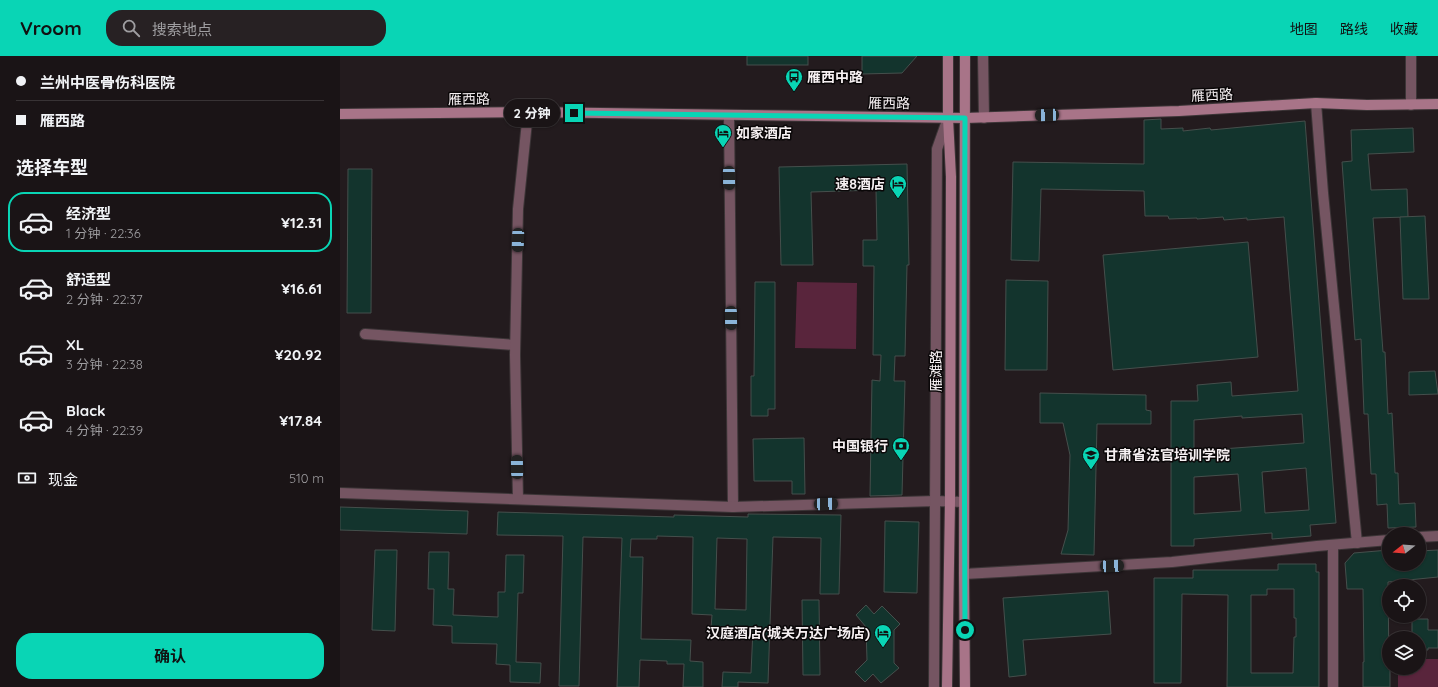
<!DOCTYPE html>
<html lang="zh">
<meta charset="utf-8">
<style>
body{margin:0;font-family:Quicksand,"Noto Sans SC",sans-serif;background:#272123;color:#f1f3f6;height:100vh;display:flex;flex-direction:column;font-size:15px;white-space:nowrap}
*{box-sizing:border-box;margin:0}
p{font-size:13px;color:#9f9ea1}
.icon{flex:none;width:22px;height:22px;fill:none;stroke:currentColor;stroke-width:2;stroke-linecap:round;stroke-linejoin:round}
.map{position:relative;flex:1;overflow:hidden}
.sheet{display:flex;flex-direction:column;background:#1a1416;width:340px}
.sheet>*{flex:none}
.guide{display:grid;align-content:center;height:88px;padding:0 16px;background:#1a1416}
.needle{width:26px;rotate:253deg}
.controls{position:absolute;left:1042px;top:471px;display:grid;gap:8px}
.controls a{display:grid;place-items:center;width:44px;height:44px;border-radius:50%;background:#1a1416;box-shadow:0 1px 3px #0004,0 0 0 1px #383335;font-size:20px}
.end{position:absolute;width:18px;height:18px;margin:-9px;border:5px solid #09d5b5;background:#111;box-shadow:0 0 0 2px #111}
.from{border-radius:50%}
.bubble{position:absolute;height:28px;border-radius:14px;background:#1a1416;box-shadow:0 1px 3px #0004,0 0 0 1px #383335;font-size:13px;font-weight:700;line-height:28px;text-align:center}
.car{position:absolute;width:12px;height:24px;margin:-12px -6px;border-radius:5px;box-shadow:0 0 3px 1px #0007;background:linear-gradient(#222 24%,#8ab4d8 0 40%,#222 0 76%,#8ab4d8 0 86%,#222 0)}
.guide b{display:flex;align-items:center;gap:14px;height:38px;font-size:15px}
.guide b+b{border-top:1px solid #383335}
.guide i{width:10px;height:10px;background:#f1f3f6}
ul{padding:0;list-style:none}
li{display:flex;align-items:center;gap:12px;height:60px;margin:0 8px 6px;padding:0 8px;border:2px solid transparent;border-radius:16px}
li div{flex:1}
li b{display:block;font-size:15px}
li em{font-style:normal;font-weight:700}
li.selected{border-color:#09d5b5}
li>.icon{width:36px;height:36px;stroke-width:1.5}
h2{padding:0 16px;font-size:18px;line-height:48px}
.pay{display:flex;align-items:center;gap:10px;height:44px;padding:0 16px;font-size:15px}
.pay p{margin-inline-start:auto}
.cta{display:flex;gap:8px;margin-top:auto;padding:8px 16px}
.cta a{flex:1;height:46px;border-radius:16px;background:#09d5b5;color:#111;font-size:16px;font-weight:700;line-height:46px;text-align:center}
header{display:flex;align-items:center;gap:24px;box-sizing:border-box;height:56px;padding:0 20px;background:#09d5b5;color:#111}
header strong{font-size:19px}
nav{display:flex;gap:22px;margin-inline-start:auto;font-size:14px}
.search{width:280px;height:36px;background:#272123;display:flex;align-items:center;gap:10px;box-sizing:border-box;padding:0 14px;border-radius:16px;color:#9f9ea1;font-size:15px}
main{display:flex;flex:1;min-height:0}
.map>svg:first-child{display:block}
</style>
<header>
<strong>Vroom</strong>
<div class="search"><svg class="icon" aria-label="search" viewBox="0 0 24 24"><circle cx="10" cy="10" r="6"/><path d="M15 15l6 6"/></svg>搜索地点</div>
<nav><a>地图</a><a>路线</a><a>收藏</a></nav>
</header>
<main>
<section class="sheet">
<div class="guide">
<b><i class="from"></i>兰州中医骨伤科医院</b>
<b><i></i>雁西路</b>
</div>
<h2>选择车型</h2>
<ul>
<li class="selected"><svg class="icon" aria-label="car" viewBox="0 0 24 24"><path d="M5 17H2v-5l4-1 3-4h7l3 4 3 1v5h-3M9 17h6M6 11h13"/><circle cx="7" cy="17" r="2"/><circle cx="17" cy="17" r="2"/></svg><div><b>经济型</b><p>1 分钟 · 22:36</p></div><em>¥12.31</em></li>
<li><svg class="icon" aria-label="car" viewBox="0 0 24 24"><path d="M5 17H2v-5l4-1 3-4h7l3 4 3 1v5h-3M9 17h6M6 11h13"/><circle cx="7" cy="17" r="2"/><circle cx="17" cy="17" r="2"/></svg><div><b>舒适型</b><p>2 分钟 · 22:37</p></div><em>¥16.61</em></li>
<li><svg class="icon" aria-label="car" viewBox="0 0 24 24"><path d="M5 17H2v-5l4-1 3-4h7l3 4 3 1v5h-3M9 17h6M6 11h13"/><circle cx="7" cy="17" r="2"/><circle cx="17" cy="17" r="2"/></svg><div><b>XL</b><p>3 分钟 · 22:38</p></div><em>¥20.92</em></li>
<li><svg class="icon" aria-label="car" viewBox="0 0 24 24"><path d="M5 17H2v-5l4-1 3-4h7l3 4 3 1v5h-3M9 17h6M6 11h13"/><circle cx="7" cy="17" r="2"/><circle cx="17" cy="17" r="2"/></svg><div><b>Black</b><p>4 分钟 · 22:39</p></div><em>¥17.84</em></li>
</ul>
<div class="pay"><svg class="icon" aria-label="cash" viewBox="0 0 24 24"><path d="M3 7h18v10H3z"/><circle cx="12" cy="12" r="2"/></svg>现金<p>510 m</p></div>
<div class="cta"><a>确认</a></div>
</section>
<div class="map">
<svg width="1098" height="631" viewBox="0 0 1098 631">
<rect width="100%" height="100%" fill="#231b1e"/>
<g fill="#59253c">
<polygon points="457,226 517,227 516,293 455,292"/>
<polygon points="1079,603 1098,603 1098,631 1058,631 1058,612 1079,612"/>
</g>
<g fill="#13342d" stroke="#454f4c" fill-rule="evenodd">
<rect x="407" y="0" width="61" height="9"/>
<polygon points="522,0 577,0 562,17 522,18"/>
<path d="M 821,63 L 821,73 L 843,72 L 843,75 L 870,72 L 871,74 L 965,65 L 996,467 L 970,469 L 971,480 L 932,483 L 932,477 L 854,483 L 854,490 L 831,490 L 831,345 L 858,345 L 857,329 L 891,326 L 892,340 L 958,335 L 944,161 L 907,164 L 907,162 L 884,164 L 883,161 L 857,163 L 857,162 L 829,163 L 828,160 L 805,160 L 804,135 L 701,133 L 699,205 L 671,204 L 673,106 L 804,108 L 804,64 ZM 962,358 L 964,387 L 854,395 L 854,364 L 902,360 L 902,362 ZM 966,412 L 969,454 L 925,457 L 922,416 ZM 898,418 L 901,455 L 854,458 L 854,421 Z"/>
<polygon points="1073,72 1074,96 1028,98 1031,134 1067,133 1068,161 1033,162 1043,296 1045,296 1048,358 1052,357 1055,417 1058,417 1059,448 1075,447 1076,471 1048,472 1047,448 1037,449 1036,418 1031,418 1028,358 1024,358 1021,283 1015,284 1002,106 1012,105 1011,74"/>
<polygon points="567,108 569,209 567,209 565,300 555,300 554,325 565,325 562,439 530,440 532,324 540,325 541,299 533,299 534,210 523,210 523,184 537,184 536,134 471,136 473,209 441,209 439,111"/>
<polygon points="8,113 32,113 31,257 7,257"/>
<polygon points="1085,160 1089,243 1063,243 1060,161"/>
<polygon points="908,186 918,301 773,314 763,199"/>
<polygon points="666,224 708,225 707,314 665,314"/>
<polygon points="415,226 435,226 435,353 428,353 428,360 411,360 411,320 414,320"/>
<polygon points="1095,315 1098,338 1069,339 1069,316"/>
<polygon points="700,337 806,339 806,354 811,355 811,368 757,368 754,499 721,498 728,474 730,399 723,367 700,367"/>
<polygon points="464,382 465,438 452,438 452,425 414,425 413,383"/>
<polygon points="0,451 128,455 127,478 0,474"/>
<path d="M 158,456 L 334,461 L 334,459 L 408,461 L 408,458 L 501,459 L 499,538 L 480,538 L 481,482 L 433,481 L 428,627 L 398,626 L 398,631 L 382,631 L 383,616 L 411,617 L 413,573 L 371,572 L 372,559 L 352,558 L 353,481 L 317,480 L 317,483 L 291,483 L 290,501 L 303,501 L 301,583 L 351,584 L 350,605 L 363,606 L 363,631 L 343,631 L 344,608 L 327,608 L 327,605 L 300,604 L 299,631 L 277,631 L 282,482 L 243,481 L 239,630 L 219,630 L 223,480 L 157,479 ZM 377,482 L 407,483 L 406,554 L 375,553 Z"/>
<polygon points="545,465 579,466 577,537 544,536"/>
<polygon points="35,494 57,494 55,575 32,574"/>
<polygon points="1049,494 1049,508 1079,508 1079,495 1098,494 1098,521 1048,526 1049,612 1050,612 1050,631 1023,631 1023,606 1024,606 1023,533 1007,533 1005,507 1014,497"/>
<polygon points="89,496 109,496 108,533 114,533 113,559 158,561 158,536 165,536 166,499 184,499 183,537 178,537 176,606 201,607 200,627 170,626 170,609 156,608 157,588 112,587 112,570 93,569 94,533 88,533"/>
<path d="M 938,508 L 976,508 L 976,516 L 979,516 L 979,631 L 887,631 L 888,539 L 842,538 L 841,627 L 814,627 L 814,522 L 853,522 L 853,514 L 938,514 ZM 927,533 L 954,533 L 954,562 L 956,562 L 956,581 L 954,581 L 953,617 L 911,617 L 911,539 L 927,539 Z"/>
<polygon points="768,535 771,578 683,584 686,619 669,621 663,542"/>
<polygon points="462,544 479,544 480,619 463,619"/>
<polygon points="526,549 534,558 542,550 560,568 554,574 554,607 559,612 541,627 533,618 525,626 515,616 527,604 526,571 516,559"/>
<polygon points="1072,563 1088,563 1088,574 1098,574 1098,592 1088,592 1088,594 1079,594 1079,582 1072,582"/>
</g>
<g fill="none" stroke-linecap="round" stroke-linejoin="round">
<defs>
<g id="minor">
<polyline points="643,0 644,62"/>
<polyline points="1071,0 1071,49"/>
<polyline points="976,47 983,137 1017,487"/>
<polyline points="389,59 393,451"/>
<polyline points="25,278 175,289"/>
<polyline points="0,437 393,451 595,445 624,446"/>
<polyline points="178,443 175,299 178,153 188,56"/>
<polyline points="1079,481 1098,480"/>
<polyline points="993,489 993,631"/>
<polyline points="624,518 832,506 977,490 1049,484"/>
<polyline points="594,631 597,93 608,62"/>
</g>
<g id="secondary">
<polyline points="625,0 624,518 625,631"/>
<polyline points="0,58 188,56 625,62 839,55 976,47 1027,49 1098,48"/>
<polyline points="607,631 610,446 611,121 608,62 608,0"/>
</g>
</defs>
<use href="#minor" stroke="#3c3537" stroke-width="12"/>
<use href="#secondary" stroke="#3c3537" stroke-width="12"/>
<use href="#minor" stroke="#755562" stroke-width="10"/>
<use href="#secondary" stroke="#a87488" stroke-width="10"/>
</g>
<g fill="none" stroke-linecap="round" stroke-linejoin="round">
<polyline stroke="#09d5b5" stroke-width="5" points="234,57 625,62 624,313 625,574"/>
</g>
<defs>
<symbol id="bus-pin" viewBox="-11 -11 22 30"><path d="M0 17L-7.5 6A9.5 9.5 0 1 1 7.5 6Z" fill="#09d5b5" stroke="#0a0708"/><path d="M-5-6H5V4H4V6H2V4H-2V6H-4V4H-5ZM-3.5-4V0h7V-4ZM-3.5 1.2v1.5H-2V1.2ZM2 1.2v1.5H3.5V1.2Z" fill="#111"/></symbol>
<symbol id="hotel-pin" viewBox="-11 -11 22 30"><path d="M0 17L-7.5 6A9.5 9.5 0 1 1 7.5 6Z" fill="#09d5b5" stroke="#0a0708"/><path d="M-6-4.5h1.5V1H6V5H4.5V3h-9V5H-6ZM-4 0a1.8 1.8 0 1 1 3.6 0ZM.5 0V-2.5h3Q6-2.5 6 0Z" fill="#111"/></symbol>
<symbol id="bank-pin" viewBox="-11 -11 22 30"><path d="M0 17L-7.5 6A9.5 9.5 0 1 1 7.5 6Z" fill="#09d5b5" stroke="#0a0708"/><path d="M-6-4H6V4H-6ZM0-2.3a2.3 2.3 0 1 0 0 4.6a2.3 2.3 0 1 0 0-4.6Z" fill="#111"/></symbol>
<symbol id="university-pin" viewBox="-11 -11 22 30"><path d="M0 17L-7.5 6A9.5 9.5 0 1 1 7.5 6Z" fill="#09d5b5" stroke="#0a0708"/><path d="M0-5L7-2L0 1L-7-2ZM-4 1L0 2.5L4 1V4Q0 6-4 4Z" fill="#111"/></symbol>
</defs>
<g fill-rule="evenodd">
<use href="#bus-pin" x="444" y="11" width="20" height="27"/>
<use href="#hotel-pin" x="373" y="67" width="20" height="27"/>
<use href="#hotel-pin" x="548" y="118" width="20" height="27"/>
<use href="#bank-pin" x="551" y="380" width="20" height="27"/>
<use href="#university-pin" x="741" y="389" width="20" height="27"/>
<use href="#hotel-pin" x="533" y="567" width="20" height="27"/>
</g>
<g text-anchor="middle" stroke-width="3" stroke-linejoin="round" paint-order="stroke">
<g font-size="14" font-weight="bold" fill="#f6f0f2" stroke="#0a0708" text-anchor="start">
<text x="467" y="26">雁西中路</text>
<text x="396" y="82">如家酒店</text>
<text x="545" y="133" text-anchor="end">速8酒店</text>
<text x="548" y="395" text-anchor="end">中国银行</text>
<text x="764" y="404">甘肃省法官培训学院</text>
<text x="530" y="582" text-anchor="end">汉庭酒店(城关万达广场店)</text>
</g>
<g font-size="14" fill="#f6f0f2" stroke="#0a0708">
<text transform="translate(872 39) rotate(-3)" y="5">雁西路</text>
<text transform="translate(129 43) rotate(-1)" y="5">雁西路</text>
<text transform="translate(549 47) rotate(1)" y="5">雁西路</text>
<text transform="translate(596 315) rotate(-90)" y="5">雁滩路</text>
</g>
</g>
</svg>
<div class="controls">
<a><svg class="needle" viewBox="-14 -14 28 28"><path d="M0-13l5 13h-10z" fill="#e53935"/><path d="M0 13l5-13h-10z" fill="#9f9ea1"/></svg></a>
<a><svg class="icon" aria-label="locate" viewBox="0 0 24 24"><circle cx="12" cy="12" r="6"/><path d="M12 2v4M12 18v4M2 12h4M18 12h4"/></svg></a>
<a><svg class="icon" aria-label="layers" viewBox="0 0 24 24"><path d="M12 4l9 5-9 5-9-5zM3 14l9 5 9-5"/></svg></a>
</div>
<i class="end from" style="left:625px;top:574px"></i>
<i class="end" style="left:234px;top:57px"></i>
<div class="bubble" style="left:164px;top:43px;width:56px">2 分钟</div>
<i class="car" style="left:707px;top:59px;rotate:268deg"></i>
<i class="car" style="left:389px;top:122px;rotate:179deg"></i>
<i class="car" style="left:178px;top:184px;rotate:182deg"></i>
<i class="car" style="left:391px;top:262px;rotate:179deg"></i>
<i class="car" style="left:177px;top:411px;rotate:359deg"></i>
<i class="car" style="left:486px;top:448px;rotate:88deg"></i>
<i class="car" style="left:772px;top:510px;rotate:87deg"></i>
</div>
</main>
